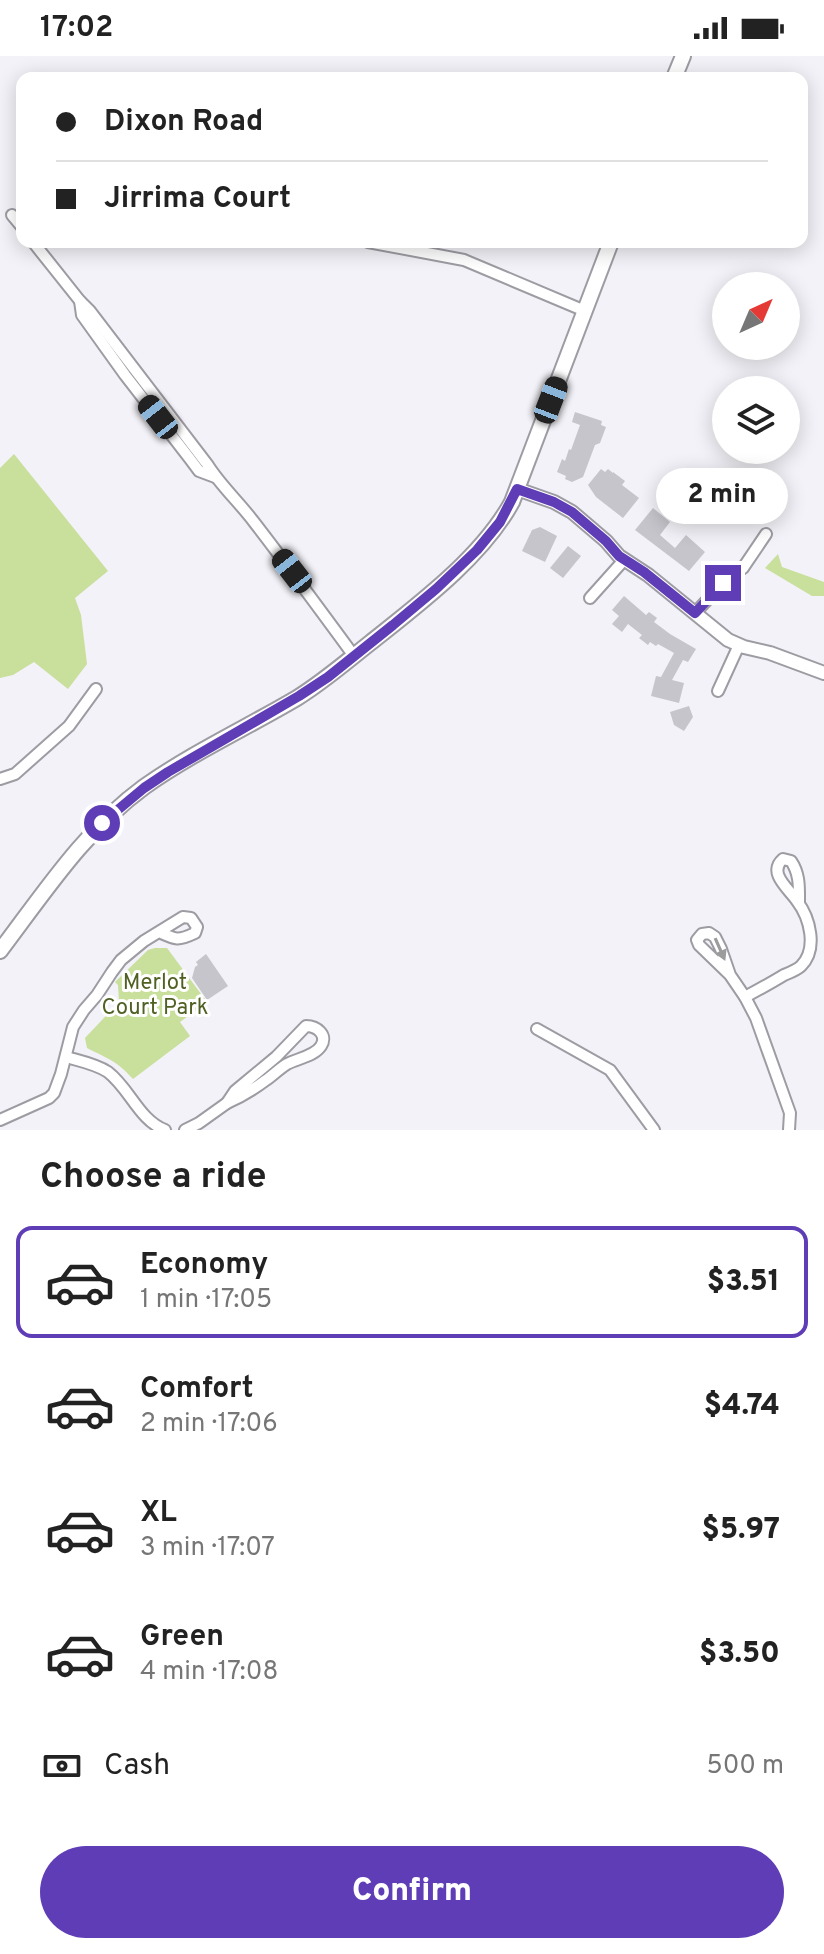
<!DOCTYPE html>
<meta charset="utf-8">
<style>
body{margin:0;font-family:Overpass,sans-serif;background:#f2f2f2;color:#222;height:100vh;display:flex;flex-direction:column;font-size:30px;white-space:nowrap}
*{box-sizing:border-box;margin:0}
p{font-size:26px;color:#767676}
.icon{flex:none;width:44px;height:44px;fill:none;stroke:currentColor;stroke-width:2;stroke-linecap:round;stroke-linejoin:round}
.map{position:relative;height:1074px;overflow:hidden}
.drawer{display:flex;flex-direction:column;background:#fff;flex:1}
.drawer>*{flex:none}
.top-card{position:absolute;left:16px;top:16px;width:792px;height:176px;border-radius:16px;box-shadow:0 4px 20px #0003;display:grid;align-content:center;height:176px;padding:0 40px;background:#fff}
.needle{width:52px;rotate:44deg}
.fabs{position:absolute;left:712px;top:216px;display:grid;gap:16px}
.fabs a{display:grid;place-items:center;width:88px;height:88px;border-radius:50%;background:#fff;box-shadow:0 4px 20px #0003;font-size:40px}
.end{position:absolute;width:36px;height:36px;margin:-18px;border:10px solid #5e3db6;background:#fff;box-shadow:0 0 0 4px #fff}
.from{border-radius:50%}
.bubble{position:absolute;height:56px;border-radius:28px;background:#fff;box-shadow:0 4px 20px #0003;font-size:26px;font-weight:800;line-height:56px;text-align:center}
.car{position:absolute;width:24px;height:48px;margin:-24px -12px;border-radius:10px;box-shadow:0 0 6px 2px #0007;background:linear-gradient(#222 24%,#8ab4d8 0 40%,#222 0 76%,#8ab4d8 0 86%,#222 0)}
.top-card b{display:flex;align-items:center;gap:28px;height:76px;font-size:30px}
.top-card b+b{border-top:2px solid #e0e0e0}
.top-card i{width:20px;height:20px;background:#222}
ul{padding:0;list-style:none}
li{display:flex;align-items:center;gap:24px;height:112px;margin:0 16px 12px;padding:0 24px;border:4px solid transparent;border-radius:16px}
li div{flex:1}
li b{display:block;font-size:30px}
li em{font-style:normal;font-weight:800}
li.active{border-color:#5e3db6}
li>.icon{width:72px;height:72px;stroke-width:1.5}
h2{padding:0 40px;font-size:36px;line-height:96px}
.pay{display:flex;align-items:center;gap:20px;height:88px;padding:0 40px;font-size:30px}
.pay p{margin-inline-start:auto}
.action{display:flex;gap:16px;margin-top:auto;padding:16px 40px}
.action a{flex:1;height:92px;border-radius:48px;background:#5e3db6;color:#fff;font-size:32px;font-weight:800;line-height:92px;text-align:center}
.status{display:flex;justify-content:space-between;align-items:center;height:56px;padding:0 40px;background:#fff;direction:ltr}
.status svg{height:22px;fill:currentColor}
.map>svg:first-child{display:block}
</style>
<div class="status"><b>17:02</b><svg viewBox="0 0 49 12"><path d="M0 12V9h3v3zM5 12V6h3v6zM10 12V3h3v9zM15 12V0h3v12zM26 1h20v11H26zM47 4h2v5h-2z"/></svg></div>
<div class="map">
<svg width="824" height="1074" viewBox="0 0 824 1074">
<rect width="100%" height="100%" fill="#f3f2f8"/>
<g fill="#c9df9c">
<polygon points="14,398 108,515 75,542 81,559 87,608 68,633 34,606 13,619 0,622 0,412"/>
<polygon points="778,498 782,511 824,526 824,540 812,540 765,512"/>
<path d="M 155,892 L 167,892 L 207,946 L 180,966 L 190,980 L 133,1023 C 116,1004 108,1003 87,992 L 85,982 L 119,946 L 118,929 L 115,926 L 148,894 Z"/>
</g>
<g fill="#c6c5cb">
<polygon points="575,356 602,365 601,369 606,371 600,387 595,389 583,421 572,426 565,423 566,420 557,416 562,403 565,405 569,393 571,394 580,369 572,366"/>
<polygon points="601,413 605,416 608,413 613,417 613,416 625,425 622,429 639,442 623,462 596,441 588,429"/>
<polygon points="653,452 670,466 660,479 675,492 686,479 705,496 689,515 635,474"/>
<polygon points="540,471 557,480 545,506 522,495 532,474"/>
<polygon points="568,490 581,500 563,522 550,512"/>
<polygon points="624,540 646,559 649,556 657,562 654,566 670,578 696,593 688,606 683,604 672,624 684,627 679,647 651,640 656,620 661,621 674,597 658,588 656,590 650,586 648,589 639,582 642,579 628,568 622,576 612,568 619,560 612,554"/>
<polygon points="689,650 693,661 684,675 674,669 670,656"/>
<polygon points="206,898 228,930 207,944 192,922 195,911 198,909 196,906"/>
</g>
<g fill="none" stroke-linecap="round" stroke-linejoin="round">
<defs>
<g id="minor">
<polyline points="12,159 22,171"/>
<path d="M 33,186 L 80,245 L 90,255 L 207,408 C 220,429 239,446 254,466 C 288,510 321,555 354,600"/>
<polyline points="368,186 464,204 585,255"/>
<polyline points="80,245 82,259 125,319 190,403 199,415 215,421"/>
<polyline points="590,542 624,504"/>
<polyline points="695,557 723,527 743,512 766,478"/>
<polyline points="718,635 739,589"/>
<polyline points="0,723 15,718 69,670 96,633"/>
<polyline points="730,919 721,893 715,881 709,877 702,878 697,884 699,889 730,919 745,941 756,962 790,1057 789,1074"/>
<path d="M 745,941 C 758,934 771,927 784,919 C 789,917 797,914 801,910 C 818,893 810,862 797,845 C 789,833 767,817 783,803 L 791,805 C 800,818 799,832 799,846"/>
<path d="M 306,970 C 317,970 328,979 321,990 C 315,1000 296,1003 287,1008 C 279,1013 273,1019 266,1024 C 254,1033 241,1041 227,1047 L 235,1035 L 276,1001 Z"/>
<polyline points="537,973 610,1014 654,1074"/>
<path d="M 66,1001 C 80,1005 96,1008 108,1016 C 130,1033 139,1064 165,1074"/>
<path d="M 0,1064 L 49,1042 L 54,1037 L 61,1018 L 73,971 L 84,954 L 97,939 L 112,916 L 121,904 L 144,885 L 183,861 L 191,862 L 197,871 L 195,877 C 178,885 176,884 159,876"/>
<polyline points="185,1074 199,1067 227,1047"/>
</g>
<polyline id="tertiary" points="517,433 554,446 572,456 606,485 619,500 648,519 728,584 744,591 770,597 824,617"/>
<g id="secondary">
<polyline points="674,22 683,0"/>
<path d="M 0,895 C 44,837 84,775 144,731 C 192,697 246,672 297,642 C 323,626 346,606 370,587 C 419,548 482,501 512,446 L 611,186"/>
</g>
</defs>
<use href="#minor" stroke="#9e9ca3" stroke-width="14"/>
<use href="#tertiary" stroke="#9e9ca3" stroke-width="16"/>
<use href="#secondary" stroke="#9e9ca3" stroke-width="18"/>
<use href="#minor" stroke="#fff" stroke-width="10"/>
<use href="#tertiary" stroke="#fff" stroke-width="12"/>
<use href="#secondary" stroke="#fff" stroke-width="14"/>
</g>
<defs><path id="oneway-solid" d="M-6-.8H1V-3.2L6.5 0L1 3.2V.8H-6Z" transform="scale(2)"/></defs>
<use fill="#9c9c9d" href="#oneway-solid" transform="translate(720 893) rotate(66)"/>
<g fill="none" stroke-linecap="round" stroke-linejoin="round">
<polyline stroke="#5e3db6" stroke-width="10" points="102,767 144,732 168,716 299,640 328,621 393,569 436,533 477,494 500,466 517,433 554,446 572,456 606,485 619,500 644,516 695,557 723,527"/>
</g>
<g text-anchor="middle" stroke-width="6" stroke-linejoin="round" paint-order="stroke">
<g font-size="22" fill="#4f6023" stroke="#fff">
<text x="155" y="933">Merlot<tspan x="155" dy="25">Court Park</tspan></text>
</g>
</g>
</svg>
<div class="fabs">
<a><svg class="needle" viewBox="-14 -14 28 28"><path d="M0-13l5 13h-10z" fill="#e53935"/><path d="M0 13l5-13h-10z" fill="#767676"/></svg></a>
<a><svg class="icon" aria-label="layers" viewBox="0 0 24 24"><path d="M12 4l9 5-9 5-9-5zM3 14l9 5 9-5"/></svg></a>
</div>
<i class="end from" style="left:102px;top:767px"></i>
<i class="end" style="left:723px;top:527px"></i>
<div class="bubble" style="left:656px;top:412px;width:132px">2 min</div>
<i class="car" style="left:551px;top:344px;rotate:21deg"></i>
<i class="car" style="left:158px;top:361px;rotate:322deg"></i>
<i class="car" style="left:292px;top:515px;rotate:322deg"></i>
<div class="top-card">
<b><i class="from"></i>Dixon Road</b>
<b><i></i>Jirrima Court</b>
</div>
</div>
<section class="drawer">
<h2>Choose a ride</h2>
<ul>
<li class="active"><svg class="icon" aria-label="car" viewBox="0 0 24 24"><path d="M5 17H2v-5l4-1 3-4h7l3 4 3 1v5h-3M9 17h6M6 11h13"/><circle cx="7" cy="17" r="2"/><circle cx="17" cy="17" r="2"/></svg><div><b>Economy</b><p>1 min · 17:05</p></div><em>$3.51</em></li>
<li><svg class="icon" aria-label="car" viewBox="0 0 24 24"><path d="M5 17H2v-5l4-1 3-4h7l3 4 3 1v5h-3M9 17h6M6 11h13"/><circle cx="7" cy="17" r="2"/><circle cx="17" cy="17" r="2"/></svg><div><b>Comfort</b><p>2 min · 17:06</p></div><em>$4.74</em></li>
<li><svg class="icon" aria-label="car" viewBox="0 0 24 24"><path d="M5 17H2v-5l4-1 3-4h7l3 4 3 1v5h-3M9 17h6M6 11h13"/><circle cx="7" cy="17" r="2"/><circle cx="17" cy="17" r="2"/></svg><div><b>XL</b><p>3 min · 17:07</p></div><em>$5.97</em></li>
<li><svg class="icon" aria-label="car" viewBox="0 0 24 24"><path d="M5 17H2v-5l4-1 3-4h7l3 4 3 1v5h-3M9 17h6M6 11h13"/><circle cx="7" cy="17" r="2"/><circle cx="17" cy="17" r="2"/></svg><div><b>Green</b><p>4 min · 17:08</p></div><em>$3.50</em></li>
</ul>
<div class="pay"><svg class="icon" aria-label="cash" viewBox="0 0 24 24"><path d="M3 7h18v10H3z"/><circle cx="12" cy="12" r="2"/></svg>Cash<p>500 m</p></div>
<div class="action"><a>Confirm</a></div>
</section>
